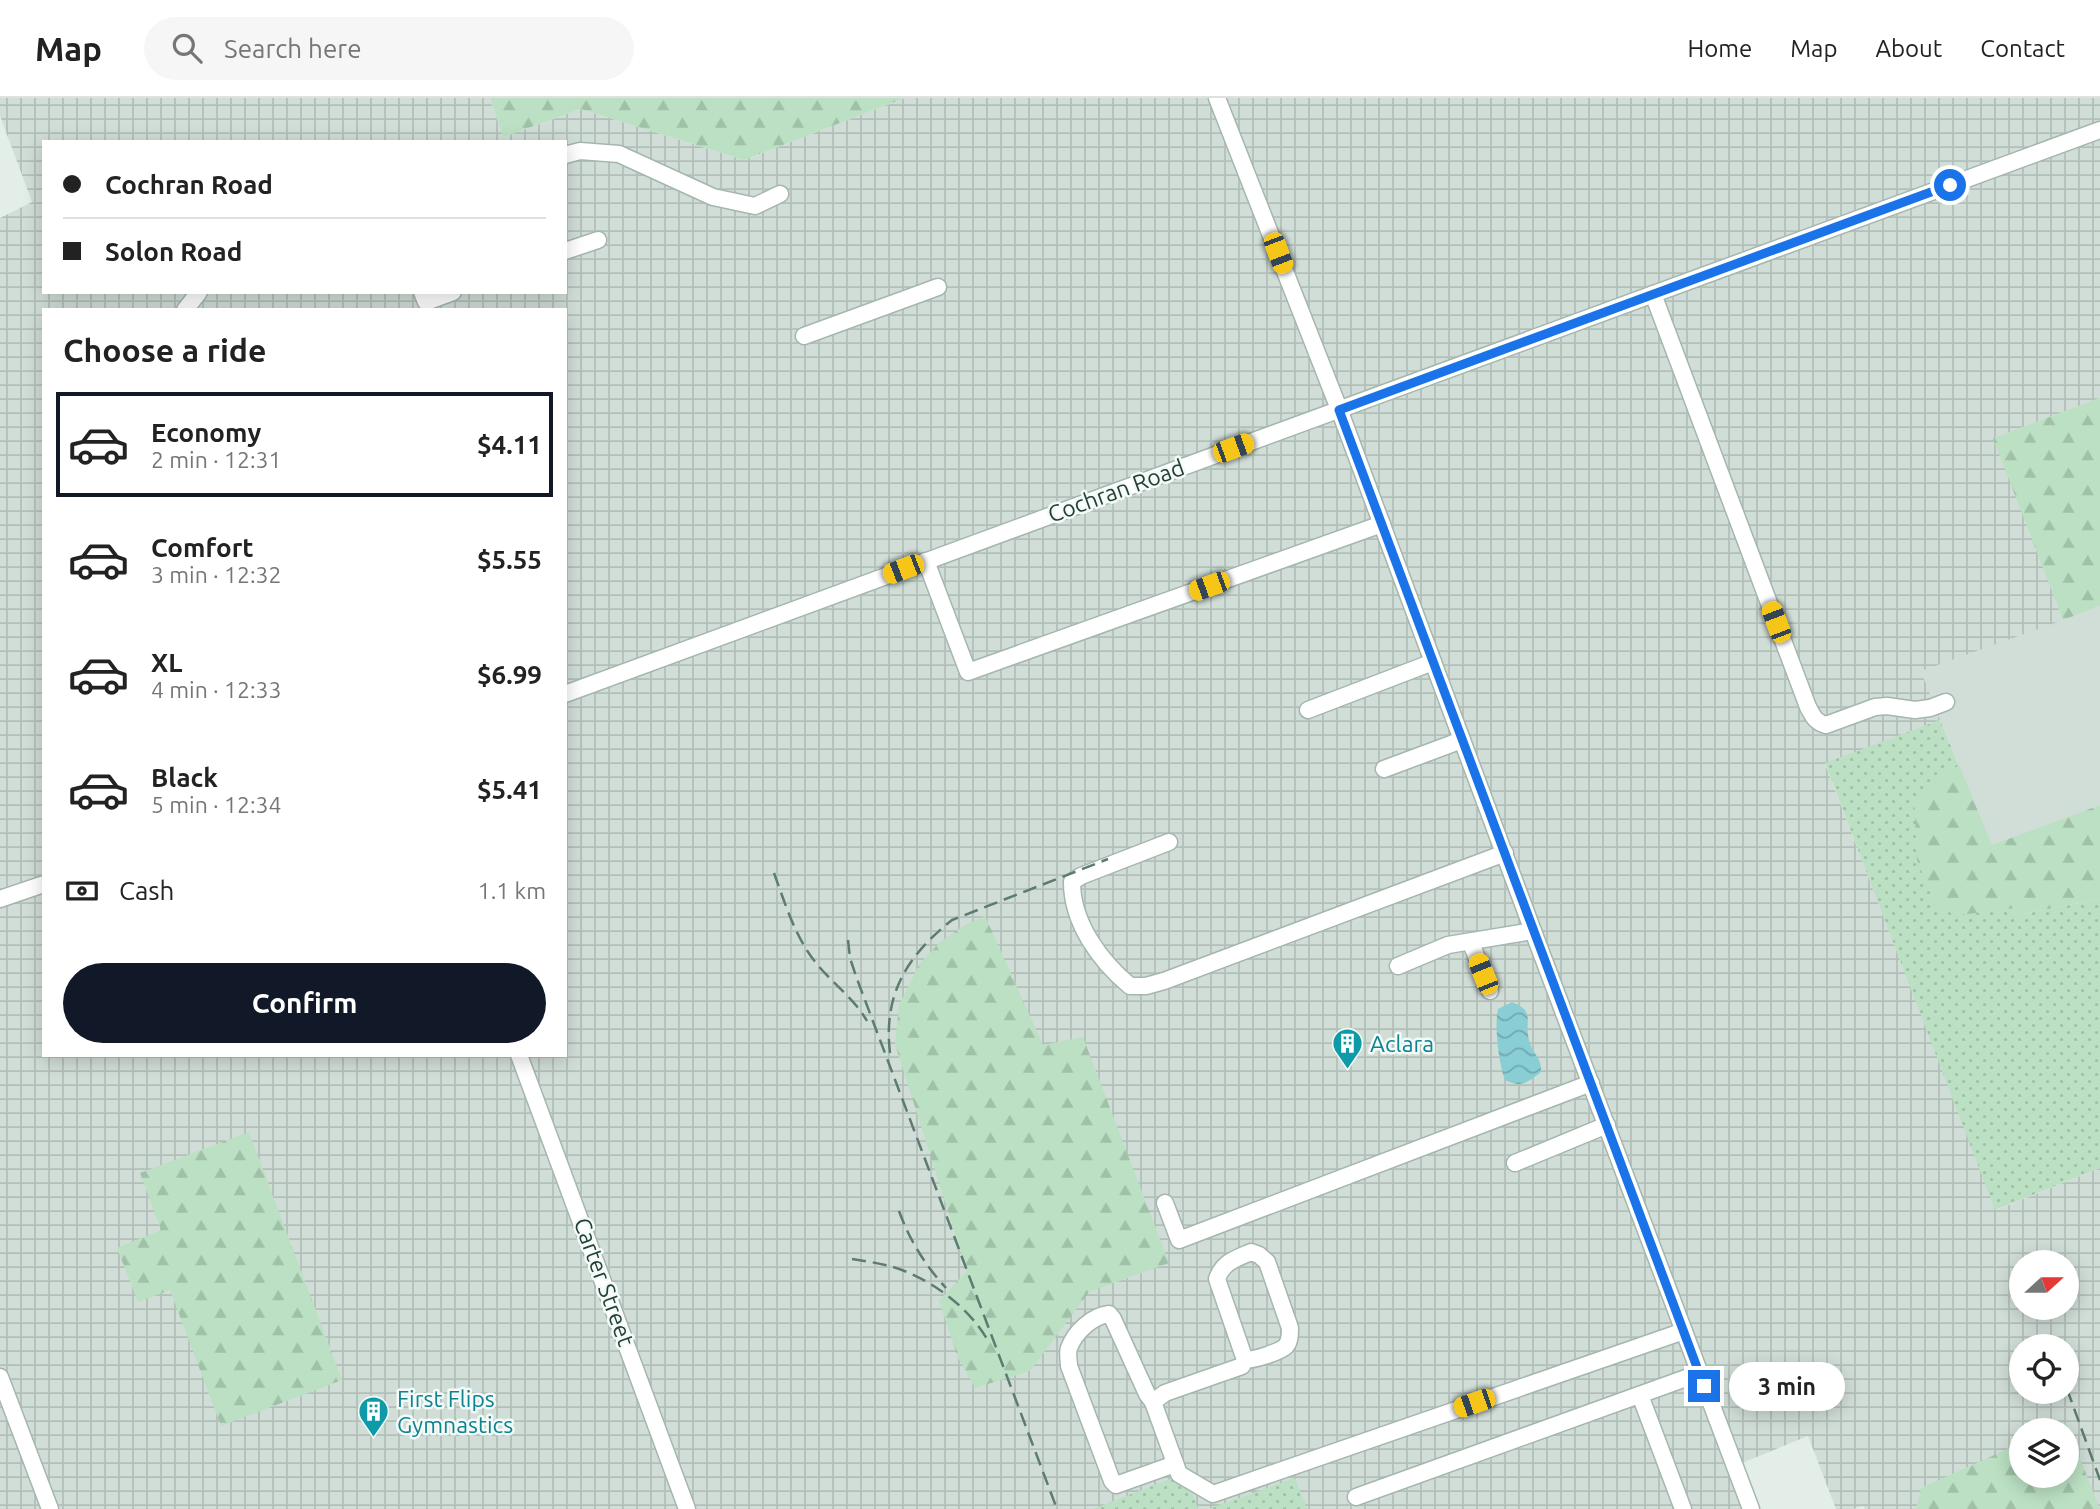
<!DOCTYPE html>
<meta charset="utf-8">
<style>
body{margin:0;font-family:Ubuntu,sans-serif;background:#f6f6f6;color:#222;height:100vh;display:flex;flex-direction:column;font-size:26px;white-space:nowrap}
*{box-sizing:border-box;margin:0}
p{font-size:23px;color:#767676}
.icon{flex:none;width:38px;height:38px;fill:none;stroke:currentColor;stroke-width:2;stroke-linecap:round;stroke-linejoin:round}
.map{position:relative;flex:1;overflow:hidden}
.panel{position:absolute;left:42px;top:210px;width:525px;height:749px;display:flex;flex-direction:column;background:#fff;border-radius:0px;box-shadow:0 4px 18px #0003}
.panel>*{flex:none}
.banner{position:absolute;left:42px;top:42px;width:525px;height:154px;border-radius:0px;box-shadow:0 4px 18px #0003;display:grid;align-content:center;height:154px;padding:0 21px;background:#fff}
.needle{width:46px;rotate:69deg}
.fabs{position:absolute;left:2009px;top:1152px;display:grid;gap:14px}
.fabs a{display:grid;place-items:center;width:70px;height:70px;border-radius:50%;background:#fff;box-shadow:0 4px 18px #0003;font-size:35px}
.end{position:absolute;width:32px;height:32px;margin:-16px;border:9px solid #1a73e8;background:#fff;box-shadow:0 0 0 4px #fff}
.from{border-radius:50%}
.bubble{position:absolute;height:49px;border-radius:24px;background:#fff;box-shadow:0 4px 18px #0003;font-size:23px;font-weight:700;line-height:49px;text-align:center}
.car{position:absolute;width:21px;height:42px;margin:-21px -10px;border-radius:9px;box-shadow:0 0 5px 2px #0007;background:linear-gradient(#f5c518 24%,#345 0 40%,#f5c518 0 76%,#345 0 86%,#f5c518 0)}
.banner b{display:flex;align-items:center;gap:24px;height:66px;font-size:26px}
.banner b+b{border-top:2px solid #e0e0e0}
.banner i{width:18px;height:18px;background:#222}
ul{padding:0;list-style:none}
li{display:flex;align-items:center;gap:21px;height:105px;margin:0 14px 10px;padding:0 7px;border:4px solid transparent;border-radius:0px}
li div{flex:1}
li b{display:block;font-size:26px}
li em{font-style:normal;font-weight:700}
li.on{border-color:#111827}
li>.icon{width:63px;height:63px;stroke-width:1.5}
h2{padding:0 21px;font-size:32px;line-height:84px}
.pay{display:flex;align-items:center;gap:18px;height:77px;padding:0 21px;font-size:26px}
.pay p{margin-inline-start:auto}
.button{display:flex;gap:14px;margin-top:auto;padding:14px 21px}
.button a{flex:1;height:80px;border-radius:42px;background:#111827;color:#fff;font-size:28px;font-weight:700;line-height:80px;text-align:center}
header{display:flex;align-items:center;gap:42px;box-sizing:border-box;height:98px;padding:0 35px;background:#fff;border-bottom:2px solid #e0e0e0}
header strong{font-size:33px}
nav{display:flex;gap:38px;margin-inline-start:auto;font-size:24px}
.search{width:490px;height:63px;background:#f6f6f6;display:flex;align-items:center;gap:18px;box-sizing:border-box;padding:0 24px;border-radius:38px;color:#767676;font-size:26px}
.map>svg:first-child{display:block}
</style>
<header>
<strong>Map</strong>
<div class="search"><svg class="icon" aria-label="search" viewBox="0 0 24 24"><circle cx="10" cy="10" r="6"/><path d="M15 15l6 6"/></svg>Search here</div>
<nav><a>Home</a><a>Map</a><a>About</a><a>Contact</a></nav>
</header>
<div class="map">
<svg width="2100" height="1411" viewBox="0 0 2100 1411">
<defs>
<pattern id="industrial-grid" width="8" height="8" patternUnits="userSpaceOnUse" patternTransform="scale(1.75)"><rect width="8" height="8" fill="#d1ded7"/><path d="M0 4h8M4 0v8" fill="none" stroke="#b3c0b9"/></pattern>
<pattern id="grass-dots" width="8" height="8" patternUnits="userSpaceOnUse" patternTransform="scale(1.75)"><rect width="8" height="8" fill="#bbe0c3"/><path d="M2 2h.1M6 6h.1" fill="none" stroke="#a0c1a8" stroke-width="1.8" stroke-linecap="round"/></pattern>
<pattern id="forest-firs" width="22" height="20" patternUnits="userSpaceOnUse" patternTransform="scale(1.75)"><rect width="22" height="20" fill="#bbe0c3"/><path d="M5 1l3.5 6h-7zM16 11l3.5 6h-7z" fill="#a0c1a8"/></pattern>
<pattern id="water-waves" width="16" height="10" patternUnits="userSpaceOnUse" patternTransform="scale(1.75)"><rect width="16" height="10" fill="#89ced5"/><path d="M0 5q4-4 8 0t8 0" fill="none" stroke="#70a9ae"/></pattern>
</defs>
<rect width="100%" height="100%" fill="#e3eee8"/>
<polygon fill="#d1ded7" points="2100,508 2100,707 1992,748 1920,573"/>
<path fill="url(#industrial-grid)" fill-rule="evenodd" d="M 0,0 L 490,0 L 503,39 L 581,11 L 744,62 L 905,0 L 2100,0 L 2100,300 L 1994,340 L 2063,522 L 1921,573 L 1940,622 L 1825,666 L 1996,1112 L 2100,1070 L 2100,1411 L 1865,1411 L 1863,1408 L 1854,1411 L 1836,1411 L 1808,1338 L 1735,1368 L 1751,1411 L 0,1411 L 0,120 L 32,104 L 0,18 ZM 44,44 L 565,44 L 565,194 L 44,194 ZM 44,212 L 565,212 L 565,957 L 44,957 ZM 2021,1164 L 2067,1164 L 2067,1209 L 2021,1209 ZM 2021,1248 L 2067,1248 L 2067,1293 L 2021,1293 ZM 2021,1332 L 2067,1332 L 2067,1377 L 2021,1377 Z"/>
<g fill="url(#grass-dots)">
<polygon points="1940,622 1992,748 2018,817 2100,801 2100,1070 1995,1112 1825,665"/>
<polygon points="1172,1380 1190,1389 1198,1411 1093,1411"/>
<polygon points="1295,1380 1307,1411 1208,1411"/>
</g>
<g fill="url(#forest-firs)">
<polygon points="490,0 905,0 744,62 581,11 503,39"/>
<polygon points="2100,300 2100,508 2063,522 1993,340"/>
<polygon points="1959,667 1992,747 2100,707 2100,801 2018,817 2015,810 1960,817 1937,811 1917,762 1914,700"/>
<polygon points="985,818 1043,947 1083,939 1169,1165 1089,1194 1030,1273 975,1290 958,1260 939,1203 967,1173 895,946 899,907 920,865 940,844 965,827"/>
<polygon points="249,1034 342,1282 221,1328 170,1192 138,1204 117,1150 161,1132 140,1075"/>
<polygon points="2066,1325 2100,1411 1916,1411 1921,1390 2021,1345 2021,1377 2067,1377 2067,1332 2051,1332"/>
</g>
<path fill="url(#water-waves)" d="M 1512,904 C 1536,913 1524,924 1529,942 C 1532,956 1542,959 1541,974 C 1527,985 1521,990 1505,982 C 1499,966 1494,928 1498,911 Z"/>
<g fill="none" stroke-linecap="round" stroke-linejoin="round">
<defs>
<g id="minor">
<polyline points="1217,0 1339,311 1533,833 1751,1411"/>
<polyline points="565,57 580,53 619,56 713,99 755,108 780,96"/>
<polyline points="565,153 598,142"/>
<polyline points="422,194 426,204 453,194"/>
<path d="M 1653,196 L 1808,609 C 1813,618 1815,624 1826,627 L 1875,609 L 1887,608 L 1915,612 L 1930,610 L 1946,604"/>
<polyline points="185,212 199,194"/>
<polyline points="804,238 938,189"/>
<polyline points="926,463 968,574 1382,426"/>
<polyline points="565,596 2100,32"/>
<polyline points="1308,612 1433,564"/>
<polyline points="1384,671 1462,642"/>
<path d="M 1169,744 L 1081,778 L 1072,784 C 1072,825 1100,863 1130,888 L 1146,888 L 1164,883 L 1505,755"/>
<polyline points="0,801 44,786"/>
<polyline points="1471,845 1490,893"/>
<polyline points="1398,868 1448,847 1533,833"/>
<polyline points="519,957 687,1411"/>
<polyline points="1515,1065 1607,1027"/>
<polyline points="1165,1105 1179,1142 1591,985"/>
<path d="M 1245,1262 C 1254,1262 1280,1254 1286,1248 C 1290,1243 1290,1236 1290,1230 L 1267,1164 L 1259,1157 L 1251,1154 C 1235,1161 1223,1164 1217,1181 L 1245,1262 L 1242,1268 L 1165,1295 L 1153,1304 L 1179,1376 L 1213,1396 L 1684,1233"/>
<polyline points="0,1279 50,1411"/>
<polyline points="1640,1297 1683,1411"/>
<path d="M 1153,1304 L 1147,1296 L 1113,1221 L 1109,1216 C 1092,1218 1075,1234 1069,1250 C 1067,1256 1069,1262 1069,1268 L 1112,1383 L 1116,1387 L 1175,1366"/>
<polyline points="1356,1399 1700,1275"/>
</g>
</defs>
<use href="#minor" stroke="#a5b6af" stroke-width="19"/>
<use href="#minor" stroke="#fff" stroke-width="16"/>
<g stroke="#5d7c71" stroke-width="2.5" stroke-dasharray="14 7" stroke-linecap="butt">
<path d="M 774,775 C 785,805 795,839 816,865 C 832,885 854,900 867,923"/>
<polyline points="848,842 850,860 857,881 1057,1411"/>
<path d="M 890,955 C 883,896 907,858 952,822 L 1108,761"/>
<path d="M 899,1113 C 910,1143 925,1167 946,1190"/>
<path d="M 852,1161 C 865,1163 878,1165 890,1168 C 928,1179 967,1207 987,1241"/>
<polyline points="2051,1242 2052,1248"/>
<polyline points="2067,1291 2100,1382"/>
</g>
</g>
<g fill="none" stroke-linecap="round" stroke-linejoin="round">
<polyline stroke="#1a73e8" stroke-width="9" points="1704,1288 1339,312 1950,87"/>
</g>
<defs>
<symbol id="building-pin" viewBox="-11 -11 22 30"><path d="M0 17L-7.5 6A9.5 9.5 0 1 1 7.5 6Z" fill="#0f9aa8" stroke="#f4faf7"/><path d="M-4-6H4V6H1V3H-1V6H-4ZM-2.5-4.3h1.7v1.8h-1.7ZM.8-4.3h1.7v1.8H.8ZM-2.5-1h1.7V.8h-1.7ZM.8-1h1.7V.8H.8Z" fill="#fff"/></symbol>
</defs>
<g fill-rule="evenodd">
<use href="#building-pin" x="1330" y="928" width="35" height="47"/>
<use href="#building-pin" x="356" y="1296" width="35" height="47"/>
</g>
<g text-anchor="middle" stroke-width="5" stroke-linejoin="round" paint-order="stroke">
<g font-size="23" fill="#224036" stroke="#f4faf7">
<text transform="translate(1116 393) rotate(-20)" y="8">Cochran Road</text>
<text transform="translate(604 1184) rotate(70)" y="8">Carter Street</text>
</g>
<g font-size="23" fill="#0d838f" stroke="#f4faf7" text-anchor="start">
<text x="1370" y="954">Aclara</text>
<text x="397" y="1309">First Flips<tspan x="397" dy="26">Gymnastics</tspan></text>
</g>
</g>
</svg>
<div class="fabs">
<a><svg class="needle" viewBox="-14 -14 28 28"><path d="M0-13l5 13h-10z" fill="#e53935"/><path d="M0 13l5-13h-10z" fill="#767676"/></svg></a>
<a><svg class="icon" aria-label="locate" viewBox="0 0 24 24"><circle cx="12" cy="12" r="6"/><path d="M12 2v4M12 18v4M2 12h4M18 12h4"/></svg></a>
<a><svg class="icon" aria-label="layers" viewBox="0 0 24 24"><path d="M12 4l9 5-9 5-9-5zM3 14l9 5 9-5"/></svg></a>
</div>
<i class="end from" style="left:1950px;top:87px"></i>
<i class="end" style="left:1704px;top:1288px"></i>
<div class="bubble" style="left:1729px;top:1264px;width:116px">3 min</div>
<i class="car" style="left:1278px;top:155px;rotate:159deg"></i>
<i class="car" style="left:1233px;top:350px;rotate:70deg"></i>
<i class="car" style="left:903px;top:471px;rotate:249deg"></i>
<i class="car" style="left:1209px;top:488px;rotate:250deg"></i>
<i class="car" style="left:1776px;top:524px;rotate:339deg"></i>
<i class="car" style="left:1483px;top:876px;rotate:338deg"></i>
<i class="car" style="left:1474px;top:1305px;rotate:251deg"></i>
<div class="banner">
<b><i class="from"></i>Cochran Road</b>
<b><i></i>Solon Road</b>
</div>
<section class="panel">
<h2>Choose a ride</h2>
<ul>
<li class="on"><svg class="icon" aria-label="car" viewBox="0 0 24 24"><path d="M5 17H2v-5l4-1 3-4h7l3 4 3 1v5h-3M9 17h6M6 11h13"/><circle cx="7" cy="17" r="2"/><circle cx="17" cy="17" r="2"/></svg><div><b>Economy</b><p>2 min · 12:31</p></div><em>$4.11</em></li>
<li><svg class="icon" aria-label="car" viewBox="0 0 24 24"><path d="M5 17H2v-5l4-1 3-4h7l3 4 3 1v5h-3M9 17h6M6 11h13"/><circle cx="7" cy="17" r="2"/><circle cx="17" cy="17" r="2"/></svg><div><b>Comfort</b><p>3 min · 12:32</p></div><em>$5.55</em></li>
<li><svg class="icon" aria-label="car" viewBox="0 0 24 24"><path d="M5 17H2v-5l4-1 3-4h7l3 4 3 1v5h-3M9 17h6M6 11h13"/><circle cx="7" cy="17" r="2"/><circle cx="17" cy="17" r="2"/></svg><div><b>XL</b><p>4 min · 12:33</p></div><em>$6.99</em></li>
<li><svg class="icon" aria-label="car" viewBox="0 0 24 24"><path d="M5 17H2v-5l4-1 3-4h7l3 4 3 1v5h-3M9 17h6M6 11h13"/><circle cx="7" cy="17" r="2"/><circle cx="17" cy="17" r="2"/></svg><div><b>Black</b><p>5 min · 12:34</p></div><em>$5.41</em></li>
</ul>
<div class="pay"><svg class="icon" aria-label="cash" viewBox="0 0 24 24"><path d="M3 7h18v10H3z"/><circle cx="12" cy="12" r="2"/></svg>Cash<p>1.1 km</p></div>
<div class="button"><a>Confirm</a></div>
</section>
</div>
